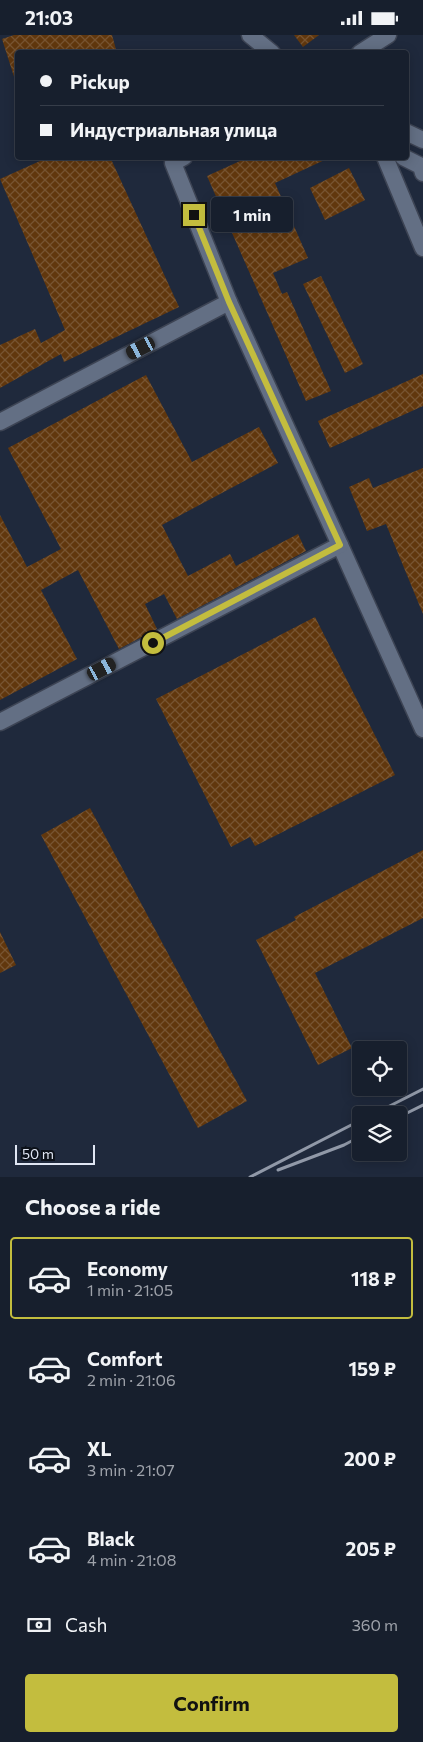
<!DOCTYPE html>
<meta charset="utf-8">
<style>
body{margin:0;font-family:Commissioner,sans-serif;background:#202735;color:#f1f3f6;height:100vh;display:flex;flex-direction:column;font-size:19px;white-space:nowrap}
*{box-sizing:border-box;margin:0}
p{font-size:16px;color:#9ea2aa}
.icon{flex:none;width:28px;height:28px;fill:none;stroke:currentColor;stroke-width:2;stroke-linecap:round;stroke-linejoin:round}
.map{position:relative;height:1142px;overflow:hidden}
.panel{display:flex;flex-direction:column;background:#171f2d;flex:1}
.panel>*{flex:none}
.top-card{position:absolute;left:15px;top:15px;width:394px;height:110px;border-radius:5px;box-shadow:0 2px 12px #0003,0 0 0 1px #363d49;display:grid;align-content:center;height:110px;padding:0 25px;background:#171f2d}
.tools{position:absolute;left:352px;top:1006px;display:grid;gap:10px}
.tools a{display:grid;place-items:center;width:55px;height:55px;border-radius:5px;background:#171f2d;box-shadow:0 2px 12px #0003,0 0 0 1px #363d49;font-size:25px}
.scale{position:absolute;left:15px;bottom:12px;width:80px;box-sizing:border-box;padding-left:5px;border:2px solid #e0e6f3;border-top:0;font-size:14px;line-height:18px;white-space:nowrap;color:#e0e6f3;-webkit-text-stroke:4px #0d121a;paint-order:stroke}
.end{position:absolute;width:22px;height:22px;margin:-11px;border:6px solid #c3bd3e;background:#111;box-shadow:0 0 0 2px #111}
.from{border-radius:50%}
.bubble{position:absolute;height:35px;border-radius:5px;background:#171f2d;box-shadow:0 2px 12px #0003,0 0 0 1px #363d49;font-size:16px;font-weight:700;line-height:35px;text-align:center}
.car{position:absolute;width:15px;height:30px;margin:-15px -8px;border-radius:6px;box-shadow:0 0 4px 1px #0007;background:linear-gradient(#222 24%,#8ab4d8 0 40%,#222 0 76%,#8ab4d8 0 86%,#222 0)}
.top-card b{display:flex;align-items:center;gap:18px;height:48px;font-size:19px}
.top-card b+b{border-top:1px solid #363d49}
.top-card i{width:12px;height:12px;background:#f1f3f6}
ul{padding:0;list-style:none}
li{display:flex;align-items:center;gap:15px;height:82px;margin:0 10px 8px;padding:0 15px;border:2px solid transparent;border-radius:5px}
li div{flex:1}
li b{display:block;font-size:19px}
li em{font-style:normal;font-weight:700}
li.current{border-color:#c3bd3e}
li>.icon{width:45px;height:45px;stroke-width:1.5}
h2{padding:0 25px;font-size:22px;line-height:60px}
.pay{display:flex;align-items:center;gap:12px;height:55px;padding:0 25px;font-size:19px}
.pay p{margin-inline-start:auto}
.button{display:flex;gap:10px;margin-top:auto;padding:10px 25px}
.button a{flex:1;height:58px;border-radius:5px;background:#c3bd3e;color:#111;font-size:20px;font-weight:700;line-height:58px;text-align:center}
.status{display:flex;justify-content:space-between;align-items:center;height:35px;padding:0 25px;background:#171f2d;direction:ltr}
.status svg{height:14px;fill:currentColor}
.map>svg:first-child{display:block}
</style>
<div class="status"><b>21:03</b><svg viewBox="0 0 49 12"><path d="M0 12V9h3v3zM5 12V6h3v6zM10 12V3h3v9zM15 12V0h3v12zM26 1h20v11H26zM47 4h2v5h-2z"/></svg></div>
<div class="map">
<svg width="423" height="1142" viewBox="0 0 423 1142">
<defs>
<pattern id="building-cross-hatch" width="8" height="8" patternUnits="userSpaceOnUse" patternTransform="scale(1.25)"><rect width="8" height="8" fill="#61370d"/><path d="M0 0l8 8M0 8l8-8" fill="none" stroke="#775431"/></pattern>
</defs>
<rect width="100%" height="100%" fill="#1f293c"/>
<g fill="url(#building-cross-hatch)">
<polygon points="14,0 112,0 117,18 18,18 18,48 16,48 2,4"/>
<polygon points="294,0 319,0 303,12"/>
<polygon points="49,122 110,122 179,272 64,327 61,319 0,353 0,310 35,294 41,308 65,295 0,144"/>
<polygon points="249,122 331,122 275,148 308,223 273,238 282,259 287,257 331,356 306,366 207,141"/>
<polygon points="349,133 365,165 325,185 310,153"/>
<polygon points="321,241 363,329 345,338 303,249"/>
<polygon points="423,339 423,371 330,413 318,386"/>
<polygon points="146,340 192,427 259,392 278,428 162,490 188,541 230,519 236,531 298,499 306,516 177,584 164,559 145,569 157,594 119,614 78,535 41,555 77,624 0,665 0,480 27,532 61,514 8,413"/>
<polygon points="423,433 423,579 386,489 367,496 349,452 369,443 373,453"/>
<polygon points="315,582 395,740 255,811 250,802 231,812 156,664"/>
<polygon points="90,773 247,1066 198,1093 41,800"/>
<polygon points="423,815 423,883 315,938 352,1013 318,1030 256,905 296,885 294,882"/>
<polygon points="0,897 16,930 0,938"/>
</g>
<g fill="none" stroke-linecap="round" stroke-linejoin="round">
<defs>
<g id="minor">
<polyline points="250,0 272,18"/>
<polyline points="360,18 388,0"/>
<polyline points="406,97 423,105"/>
<polyline points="385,122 423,213"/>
<polyline points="403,122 421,131 423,138"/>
<polyline points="0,387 229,267 173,128 184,122"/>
<polyline points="340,510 423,694"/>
<polyline points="0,687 340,510 229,267"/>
</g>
</defs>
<use href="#minor" stroke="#3d4454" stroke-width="19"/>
<use href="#minor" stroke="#636f84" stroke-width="16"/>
<g stroke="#9199a8" stroke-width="3">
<polyline points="372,1080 423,1054"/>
<polyline points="399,1082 423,1070"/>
<polyline points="278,1135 344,1110 361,1101"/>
<polyline points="250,1142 361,1085"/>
</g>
</g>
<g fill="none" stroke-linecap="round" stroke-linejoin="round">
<polyline stroke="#c3bd3e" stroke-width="6" points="153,608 340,510 229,267 194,180"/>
</g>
</svg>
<div class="tools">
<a><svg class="icon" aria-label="locate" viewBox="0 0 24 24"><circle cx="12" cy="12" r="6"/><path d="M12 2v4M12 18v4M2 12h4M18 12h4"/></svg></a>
<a><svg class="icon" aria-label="layers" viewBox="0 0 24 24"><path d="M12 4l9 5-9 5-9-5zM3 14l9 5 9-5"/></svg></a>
</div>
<div class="scale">50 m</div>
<i class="end from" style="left:153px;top:608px"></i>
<i class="end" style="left:194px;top:180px"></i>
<div class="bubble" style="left:211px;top:162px;width:82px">1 min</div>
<i class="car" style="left:141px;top:313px;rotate:243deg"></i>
<i class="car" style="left:102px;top:634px;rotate:62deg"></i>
<div class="top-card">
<b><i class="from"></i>Pickup</b>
<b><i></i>Индустриальная улица</b>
</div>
</div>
<section class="panel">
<h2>Choose a ride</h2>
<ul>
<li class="current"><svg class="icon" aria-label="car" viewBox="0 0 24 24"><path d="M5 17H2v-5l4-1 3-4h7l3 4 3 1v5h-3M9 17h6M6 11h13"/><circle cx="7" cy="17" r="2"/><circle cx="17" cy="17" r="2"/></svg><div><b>Economy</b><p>1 min · 21:05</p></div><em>118 ₽</em></li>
<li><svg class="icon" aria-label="car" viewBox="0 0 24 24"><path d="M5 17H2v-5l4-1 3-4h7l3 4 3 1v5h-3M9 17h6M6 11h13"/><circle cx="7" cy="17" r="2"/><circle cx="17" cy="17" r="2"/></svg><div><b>Comfort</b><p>2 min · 21:06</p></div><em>159 ₽</em></li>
<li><svg class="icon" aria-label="car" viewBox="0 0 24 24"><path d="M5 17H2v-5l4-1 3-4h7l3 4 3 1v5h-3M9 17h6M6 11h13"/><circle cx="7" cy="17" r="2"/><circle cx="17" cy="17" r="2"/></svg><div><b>XL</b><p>3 min · 21:07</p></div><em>200 ₽</em></li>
<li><svg class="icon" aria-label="car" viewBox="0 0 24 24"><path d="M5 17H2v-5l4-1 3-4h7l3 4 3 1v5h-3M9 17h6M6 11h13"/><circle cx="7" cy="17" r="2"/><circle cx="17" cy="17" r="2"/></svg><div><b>Black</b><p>4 min · 21:08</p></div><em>205 ₽</em></li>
</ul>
<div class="pay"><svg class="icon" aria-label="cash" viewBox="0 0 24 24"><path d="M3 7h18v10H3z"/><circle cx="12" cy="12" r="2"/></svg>Cash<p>360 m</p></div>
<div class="button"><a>Confirm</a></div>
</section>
